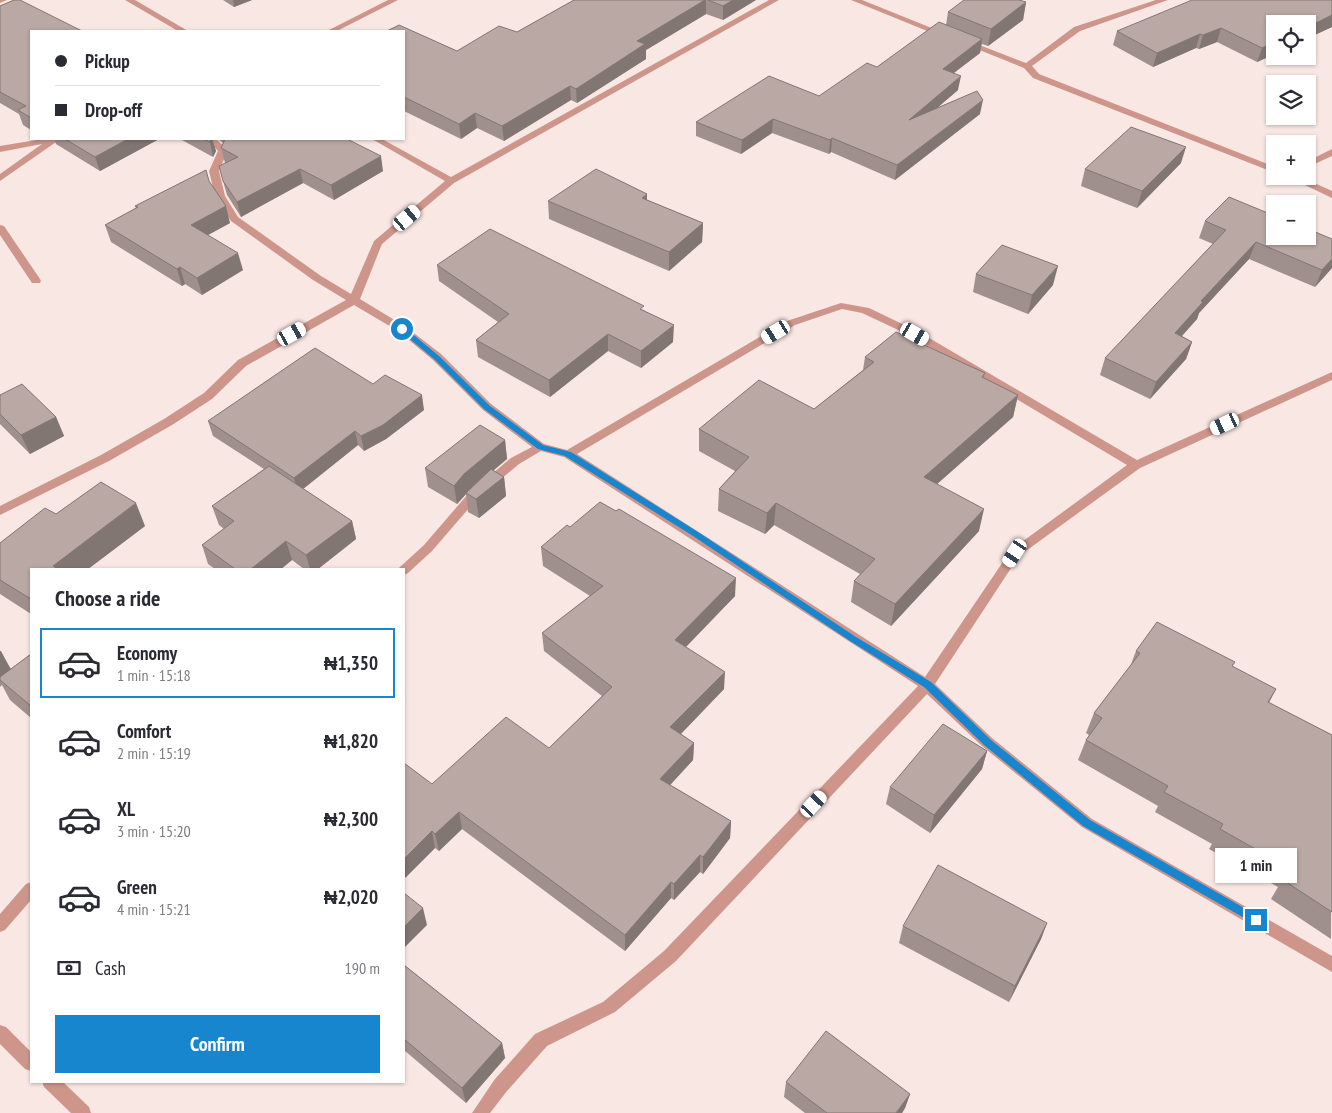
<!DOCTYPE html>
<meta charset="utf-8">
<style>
body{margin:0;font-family:"PT Sans Narrow",sans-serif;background:#f2f2f3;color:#2b2b33;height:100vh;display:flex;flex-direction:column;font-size:19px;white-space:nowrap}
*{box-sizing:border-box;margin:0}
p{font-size:16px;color:#7c7c81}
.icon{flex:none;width:28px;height:28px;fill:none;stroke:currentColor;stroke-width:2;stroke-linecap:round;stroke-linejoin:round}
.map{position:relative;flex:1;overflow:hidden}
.details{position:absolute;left:30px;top:568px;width:375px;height:515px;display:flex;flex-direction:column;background:#fff;border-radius:0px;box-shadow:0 1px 4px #0004}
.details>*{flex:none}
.hud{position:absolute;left:30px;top:30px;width:375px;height:110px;border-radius:0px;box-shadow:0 1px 4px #0004;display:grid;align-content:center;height:110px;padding:0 25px;background:#fff}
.buttons{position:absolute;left:1266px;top:15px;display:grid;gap:10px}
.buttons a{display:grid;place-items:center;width:50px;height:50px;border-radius:0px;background:#fff;box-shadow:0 1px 4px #0004;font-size:25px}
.end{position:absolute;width:22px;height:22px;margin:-11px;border:6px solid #1786cf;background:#fff;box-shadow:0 0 0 2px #fff}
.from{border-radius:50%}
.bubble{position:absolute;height:35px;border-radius:0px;background:#fff;box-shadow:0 1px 4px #0004;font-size:16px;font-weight:600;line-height:35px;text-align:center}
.car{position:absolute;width:15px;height:30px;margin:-15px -8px;border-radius:6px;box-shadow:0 0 4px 1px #0007;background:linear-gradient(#fff 24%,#345 0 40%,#fff 0 76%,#345 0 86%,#fff 0)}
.hud b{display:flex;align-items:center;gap:18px;height:48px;font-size:19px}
.hud b+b{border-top:1px solid #e1e1e2}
.hud i{width:12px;height:12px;background:#2b2b33}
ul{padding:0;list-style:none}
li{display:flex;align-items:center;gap:15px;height:70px;margin:0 10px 8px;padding:0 15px;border:2px solid transparent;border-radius:0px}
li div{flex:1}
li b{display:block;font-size:19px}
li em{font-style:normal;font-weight:600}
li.active{border-color:#1786cf}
li>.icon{width:45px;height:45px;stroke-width:1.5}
h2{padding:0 25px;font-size:22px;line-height:60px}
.pay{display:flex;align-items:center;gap:12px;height:55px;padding:0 25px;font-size:19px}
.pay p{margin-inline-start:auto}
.primary-button{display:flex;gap:10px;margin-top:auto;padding:10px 25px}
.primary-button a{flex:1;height:58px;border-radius:0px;background:#1786cf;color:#fff;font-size:20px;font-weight:600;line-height:58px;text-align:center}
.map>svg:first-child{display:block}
</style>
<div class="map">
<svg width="1332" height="1113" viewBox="0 0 1332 1113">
<rect width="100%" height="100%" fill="#f9e7e4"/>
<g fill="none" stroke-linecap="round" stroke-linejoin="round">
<g fill="#ce968b" fill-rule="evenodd">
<polygon points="0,0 7,0 0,3"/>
<polygon points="125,0 135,0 188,31 178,31"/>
<polygon points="388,0 398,0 337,31 327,31"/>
<path d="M 769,0 L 779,0 L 454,183 L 382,244 L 360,299 L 406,327 L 441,354 L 491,404 L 544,444 L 567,450 L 787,321 L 841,303 L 869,308 L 919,332 L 1137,460 L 1332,372 L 1332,380 L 1140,468 L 1019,556 L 935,684 L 992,738 L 1092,819 L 1332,956 L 1332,972 L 1082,827 L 982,746 L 927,694 L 676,961 L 615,1012 L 547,1046 L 507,1091 L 490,1113 L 472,1113 L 495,1079 L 535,1034 L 603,1002 L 664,951 L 918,686 L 564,457 L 541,451 L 519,464 L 476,500 L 432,551 L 408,573 L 404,575 L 404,569 L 398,569 L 400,567 L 424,545 L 468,494 L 511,458 L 532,447 L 483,410 L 433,360 L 398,331 L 354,305 L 246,366 L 212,399 L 172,425 L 109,461 L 0,515 L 0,506 L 101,455 L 164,419 L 204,393 L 238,360 L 346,300 L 313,280 L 231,221 L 215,196 L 209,171 L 218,151 L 207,139 L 216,139 L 228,150 L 219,171 L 225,196 L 238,217 L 321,276 L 351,294 L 374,241 L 445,181 L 372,139 L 382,139 L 451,177 ZM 842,309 L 862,313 L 911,336 L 1127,465 L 1011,550 L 925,677 L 577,454 L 795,325 Z"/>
<polygon points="851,0 862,0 949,35 942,37"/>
<polygon points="1156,0 1168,0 1080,31 1032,66 1039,74 1275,167 1275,173 1033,78 1024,68 962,43 969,41 1026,63 1074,27"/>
<polygon points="42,139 59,140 0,181 0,174 42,144 0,152 0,146"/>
<polygon points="1332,149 1332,156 1308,167 1308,161"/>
<polygon points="1286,176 1299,176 1332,191 1332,198"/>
<polygon points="0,225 4,226 40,279 41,281 40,283 32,283 0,235"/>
<polygon points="31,882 31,900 5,930 0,932 0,914 26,884"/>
<polygon points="0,1025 6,1027 31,1052 31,1071 25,1069 0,1044"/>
<polygon points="42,1081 62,1081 89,1107 91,1113 71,1113 44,1087"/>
</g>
</g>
<g fill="#9f908d">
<polygon points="223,0 252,0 234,7"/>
<polygon points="574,0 756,0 723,20 706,14 646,50 646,59 577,103 571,100 504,141 477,128 461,139 404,111 404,31 457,51 517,32"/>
<polygon points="1332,0 1332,27 1308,38 1308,24 1275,24 1275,54 1257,62 1217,42 1199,49 1196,48 1153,67 1113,45 1117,31"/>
<polygon points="1026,2 1023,20 988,46 982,44 980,53 953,73 958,90 938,107 980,114 895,180 831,152 829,154 772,133 741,154 696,136 696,122 819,96 877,67 946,25 948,12"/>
<polygon points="0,6 31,31 31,130 23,125 19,114 0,103"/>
<polygon points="54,139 159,139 100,171 56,144"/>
<polygon points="180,139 212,139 216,151 213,157"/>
<polygon points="218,139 347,139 383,171 334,200 303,183 241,217 227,195 223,181 226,163 225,163 221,148 223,143"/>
<polygon points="1181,163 1137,208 1081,186 1085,169"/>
<polygon points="209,181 230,223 208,235 243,270 202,295 185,284 182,286 111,242 105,225 136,208 135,206"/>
<polygon points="647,200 703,223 702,242 669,271 549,219 548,201"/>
<polygon points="1205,221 1332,239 1332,268 1315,287 1249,259 1199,313 1197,319 1182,336 1192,342 1186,359 1150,399 1100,375 1105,358 1213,244 1199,238"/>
<polygon points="437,265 644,310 673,342 641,368 608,351 550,397 478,357 476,340 498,322 439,281"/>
<polygon points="976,274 1053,285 1028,314 973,292"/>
<polygon points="865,357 985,373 984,378 1018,395 1013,417 937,484 979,531 891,626 851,602 854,581 860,574 774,525 765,534 718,511 719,489 735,471 699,451 699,429 814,409 863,370"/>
<polygon points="0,395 56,417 64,436 30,454 0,424"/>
<polygon points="424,410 386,439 364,451 358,445 303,489 352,521 356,539 318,569 304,569 292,560 281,569 215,569 208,564 202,545 224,529 219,525 212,506 264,469 213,436 208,421"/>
<polygon points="505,440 507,459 493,470 504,477 506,496 479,518 468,512 466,494 457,504 428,487 425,468"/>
<polygon points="56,514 145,526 88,569 31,569 31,614 0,594 0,543"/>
<polygon points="570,527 735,596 686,647 724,689 681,734 694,743 693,760 670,785 731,821 730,838 703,874 700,872 674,900 671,898 625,951 462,829 439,851 435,848 404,879 432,784 549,748 602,696 544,651 542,633 590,596 543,566 541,547"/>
<polygon points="0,651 11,669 31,654 31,718 10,700 2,685 0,687"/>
<polygon points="1136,651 1235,662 1232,667 1276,689 1269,703 1332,735 1331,939 1271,899 1278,887 1209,849 1212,844 1155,812 1158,806 1078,760 1086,740 1089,735 1086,733 1094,713 1130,667"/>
<polygon points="987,751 982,769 930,833 886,804 890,787"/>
<polygon points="1047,923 1041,939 1009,1002 899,943 903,926"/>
<polygon points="404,965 502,1043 505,1058 466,1103 404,1050"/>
<polygon points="786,1082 910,1094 905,1108 902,1113 805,1113 784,1097"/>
</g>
<g fill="#827673">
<polygon points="233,0 252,0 234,7"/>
<polygon points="705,0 706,0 706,14 646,50 646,59 577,103 576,89 637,41"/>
<polygon points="733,0 756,0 723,20 723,6"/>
<polygon points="1026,2 1023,20 988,46 991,29"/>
<polygon points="1332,15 1332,27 1308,38 1308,27"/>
<polygon points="1221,28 1217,42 1199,49 1203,35"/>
<polygon points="1200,34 1196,48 1153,67 1157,53"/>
<polygon points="982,39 980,53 941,83 943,69"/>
<polygon points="1275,42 1275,54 1257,62 1262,48"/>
<polygon points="961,76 958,90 907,134 909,120"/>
<polygon points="570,86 571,100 504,141 502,126"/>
<polygon points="983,100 980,114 895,180 897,165"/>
<polygon points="475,113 477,128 461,139 459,124"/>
<polygon points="773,119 772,133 741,154 742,140"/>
<polygon points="832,138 831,152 829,154 830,140"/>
<polygon points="128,139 159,139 100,171 95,157"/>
<polygon points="211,139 212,139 216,151 213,157 210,142"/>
<polygon points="1186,147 1181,163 1137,208 1142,191"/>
<polygon points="381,156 383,171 334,200 331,185"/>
<polygon points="300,169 303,183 241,217 237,202"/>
<polygon points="647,194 647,213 642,198"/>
<polygon points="226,206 230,223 195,242 191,225"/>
<polygon points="703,223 702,242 669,271 669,252"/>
<polygon points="1256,242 1249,259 1199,313 1197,319 1169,350 1175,333 1201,301"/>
<polygon points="238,253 243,270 202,295 197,278"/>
<polygon points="1332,259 1332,268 1315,287 1322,270"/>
<polygon points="1058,266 1053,285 1028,314 1032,295"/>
<polygon points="180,267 185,284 182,286 177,269"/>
<polygon points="674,325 673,342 641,368 641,351"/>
<polygon points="608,334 608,351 550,397 549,380"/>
<polygon points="1192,342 1186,359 1150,399 1156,382"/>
<polygon points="422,395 424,410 386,439 364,451 361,436"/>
<polygon points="1018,395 1013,417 920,499 924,477"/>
<polygon points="56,417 64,436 30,454 21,435"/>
<polygon points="355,431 358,445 298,493 294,478"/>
<polygon points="505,440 507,459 467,493 457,504 454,486 464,474"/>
<polygon points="504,477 506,496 479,518 476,499"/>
<polygon points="136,503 145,526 88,569 54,569 53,566"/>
<polygon points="776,503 774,525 765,534 767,513"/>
<polygon points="984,509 979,531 891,626 895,604"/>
<polygon points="352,521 356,539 318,569 310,569 306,555"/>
<polygon points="286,541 292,560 281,569 251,569"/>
<polygon points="736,578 735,596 675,658 675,640"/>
<polygon points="0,651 1,651 14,676 0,680"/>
<polygon points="725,672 724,689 670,745 670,727"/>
<polygon points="694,743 693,760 660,796 660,779"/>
<polygon points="987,751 982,769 930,833 934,815"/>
<polygon points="459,812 462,829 439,851 435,834"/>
<polygon points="731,821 730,838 703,874 703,857"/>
<polygon points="432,831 435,848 404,879 404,859"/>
<polygon points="700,855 700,872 674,900 674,884"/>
<polygon points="671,882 671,898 625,951 625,935"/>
<polygon points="423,908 427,925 404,948 404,927"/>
<polygon points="1047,923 1041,939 1009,1002 1015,986"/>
<polygon points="502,1043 505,1058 466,1103 462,1088"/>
<polygon points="910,1094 905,1108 902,1113 896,1113"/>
</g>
<g fill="#b9a8a4" stroke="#827673">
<polygon points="14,0 20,0 82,31 31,31 31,118 18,110 26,106 0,92 0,6"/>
<polygon points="574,0 705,0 637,41 645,44 576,89 570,86 502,126 475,113 459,124 404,97 404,31 387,31 399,25 457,51 499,26 517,32"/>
<polygon points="708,0 733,0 723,6"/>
<polygon points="964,0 1019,0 1026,2 991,29 948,12"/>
<polygon points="1192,0 1332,0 1332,15 1308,27 1308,24 1275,24 1275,42 1262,48 1221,28 1203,35 1200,34 1157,53 1117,31"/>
<polygon points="939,22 982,39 943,69 961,76 909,120 977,91 983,100 897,165 832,138 830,140 773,119 742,140 696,122 769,76 819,96 867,63 877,67"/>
<polygon points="1131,127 1186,147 1142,191 1085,169"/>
<polygon points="65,139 128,139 95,157"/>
<polygon points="203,139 211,139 210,142"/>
<polygon points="225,139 347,139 381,156 331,185 300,169 237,202 223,181 219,166 238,157 221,148"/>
<polygon points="596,169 647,194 642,198 703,223 669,252 548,201"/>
<polygon points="206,170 209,181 226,206 191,225 238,253 197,278 180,267 177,269 105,225 138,207 135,206"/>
<polygon points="1229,197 1275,216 1275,236 1308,236 1308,229 1332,239 1332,259 1322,270 1256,242 1201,301 1203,302 1175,333 1192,342 1156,382 1105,358 1226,230 1205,221"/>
<polygon points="490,229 644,306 640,309 674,325 641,351 608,334 549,380 476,340 509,314 437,265"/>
<polygon points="1002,245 1058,266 1032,295 976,274"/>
<polygon points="896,332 985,373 982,377 1018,395 924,477 984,509 895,604 854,581 875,559 776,503 767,513 719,489 749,457 699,429 759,380 814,409 874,362 865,357"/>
<polygon points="315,348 373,384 385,375 422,395 383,425 361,436 355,431 294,478 208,421"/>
<polygon points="22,384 56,417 21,435 0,414 0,395"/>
<polygon points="480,425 505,440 464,474 454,486 425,468"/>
<polygon points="269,466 352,521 306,555 286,541 251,569 235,569 202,545 234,521 212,506"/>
<polygon points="491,469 504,477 476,499 466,493"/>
<polygon points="101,482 136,503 53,566 58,569 31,569 31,599 0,580 0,543 45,508 56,514"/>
<polygon points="600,502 616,511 619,509 736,578 675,640 725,672 670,727 694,743 660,779 731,821 703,857 700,855 674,884 671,882 625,935 459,812 435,834 432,831 404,859 404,763 432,784 506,717 549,748 612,687 542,633 603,586 541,547 567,525 570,527"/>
<polygon points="1157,622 1235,662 1232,666 1276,689 1268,702 1332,735 1332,912 1283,880 1291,869 1220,829 1223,824 1164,792 1168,786 1086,740 1102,718 1094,713 1140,653 1136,651"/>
<polygon points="31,654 31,706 0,680 0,677"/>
<polygon points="943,724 987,751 934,815 890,787"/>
<polygon points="938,865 1047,923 1015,986 903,926"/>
<polygon points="404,893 423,908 404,927"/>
<polygon points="404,965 502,1043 462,1088 404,1039"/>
<polygon points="826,1031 910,1094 896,1113 827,1113 786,1082"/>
</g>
<polygon fill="#1786cf" points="399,327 404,327 439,356 490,406 543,445 571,452 698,532 856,637 931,682 991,740 1090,820 1260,917 1260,923 1253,923 1083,826 984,745 924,687 850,641 693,536 565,456 538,449 484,409 434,359 399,330"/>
</svg>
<div class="buttons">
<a><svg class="icon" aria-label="locate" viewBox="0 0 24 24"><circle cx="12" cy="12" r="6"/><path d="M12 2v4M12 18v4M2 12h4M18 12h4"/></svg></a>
<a><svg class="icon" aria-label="layers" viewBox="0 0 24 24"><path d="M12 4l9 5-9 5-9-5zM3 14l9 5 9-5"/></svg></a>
<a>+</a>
<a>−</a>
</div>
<i class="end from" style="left:402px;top:329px"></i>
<i class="end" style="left:1256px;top:920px"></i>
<div class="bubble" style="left:1215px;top:848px;width:82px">1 min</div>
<i class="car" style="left:407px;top:218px;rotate:50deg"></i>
<i class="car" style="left:776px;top:332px;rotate:239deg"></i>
<i class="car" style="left:292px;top:334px;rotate:61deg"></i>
<i class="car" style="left:915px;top:334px;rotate:120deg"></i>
<i class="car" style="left:1225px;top:424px;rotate:245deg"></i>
<i class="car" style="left:1015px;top:553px;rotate:213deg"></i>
<i class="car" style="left:814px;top:804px;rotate:43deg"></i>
<div class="hud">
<b><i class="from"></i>Pickup</b>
<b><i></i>Drop-off</b>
</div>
<section class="details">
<h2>Choose a ride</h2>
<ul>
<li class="active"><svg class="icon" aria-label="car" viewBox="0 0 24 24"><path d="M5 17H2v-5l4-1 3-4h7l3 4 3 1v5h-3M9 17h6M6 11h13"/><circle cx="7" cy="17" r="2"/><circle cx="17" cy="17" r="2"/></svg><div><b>Economy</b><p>1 min · 15:18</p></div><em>₦1,350</em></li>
<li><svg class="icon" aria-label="car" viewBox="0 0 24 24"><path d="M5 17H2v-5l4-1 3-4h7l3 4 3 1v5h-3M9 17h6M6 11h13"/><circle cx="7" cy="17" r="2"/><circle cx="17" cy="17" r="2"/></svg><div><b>Comfort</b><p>2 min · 15:19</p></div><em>₦1,820</em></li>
<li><svg class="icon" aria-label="car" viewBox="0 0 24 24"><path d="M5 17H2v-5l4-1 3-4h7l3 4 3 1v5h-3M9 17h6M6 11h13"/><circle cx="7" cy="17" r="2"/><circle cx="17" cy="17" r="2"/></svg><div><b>XL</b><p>3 min · 15:20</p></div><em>₦2,300</em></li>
<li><svg class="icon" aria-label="car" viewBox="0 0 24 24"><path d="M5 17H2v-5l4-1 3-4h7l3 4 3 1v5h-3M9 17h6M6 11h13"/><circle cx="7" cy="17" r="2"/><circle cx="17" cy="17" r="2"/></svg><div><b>Green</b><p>4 min · 15:21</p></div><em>₦2,020</em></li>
</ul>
<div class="pay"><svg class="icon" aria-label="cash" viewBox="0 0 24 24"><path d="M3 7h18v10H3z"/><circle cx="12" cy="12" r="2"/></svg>Cash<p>190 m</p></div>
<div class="primary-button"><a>Confirm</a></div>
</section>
</div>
